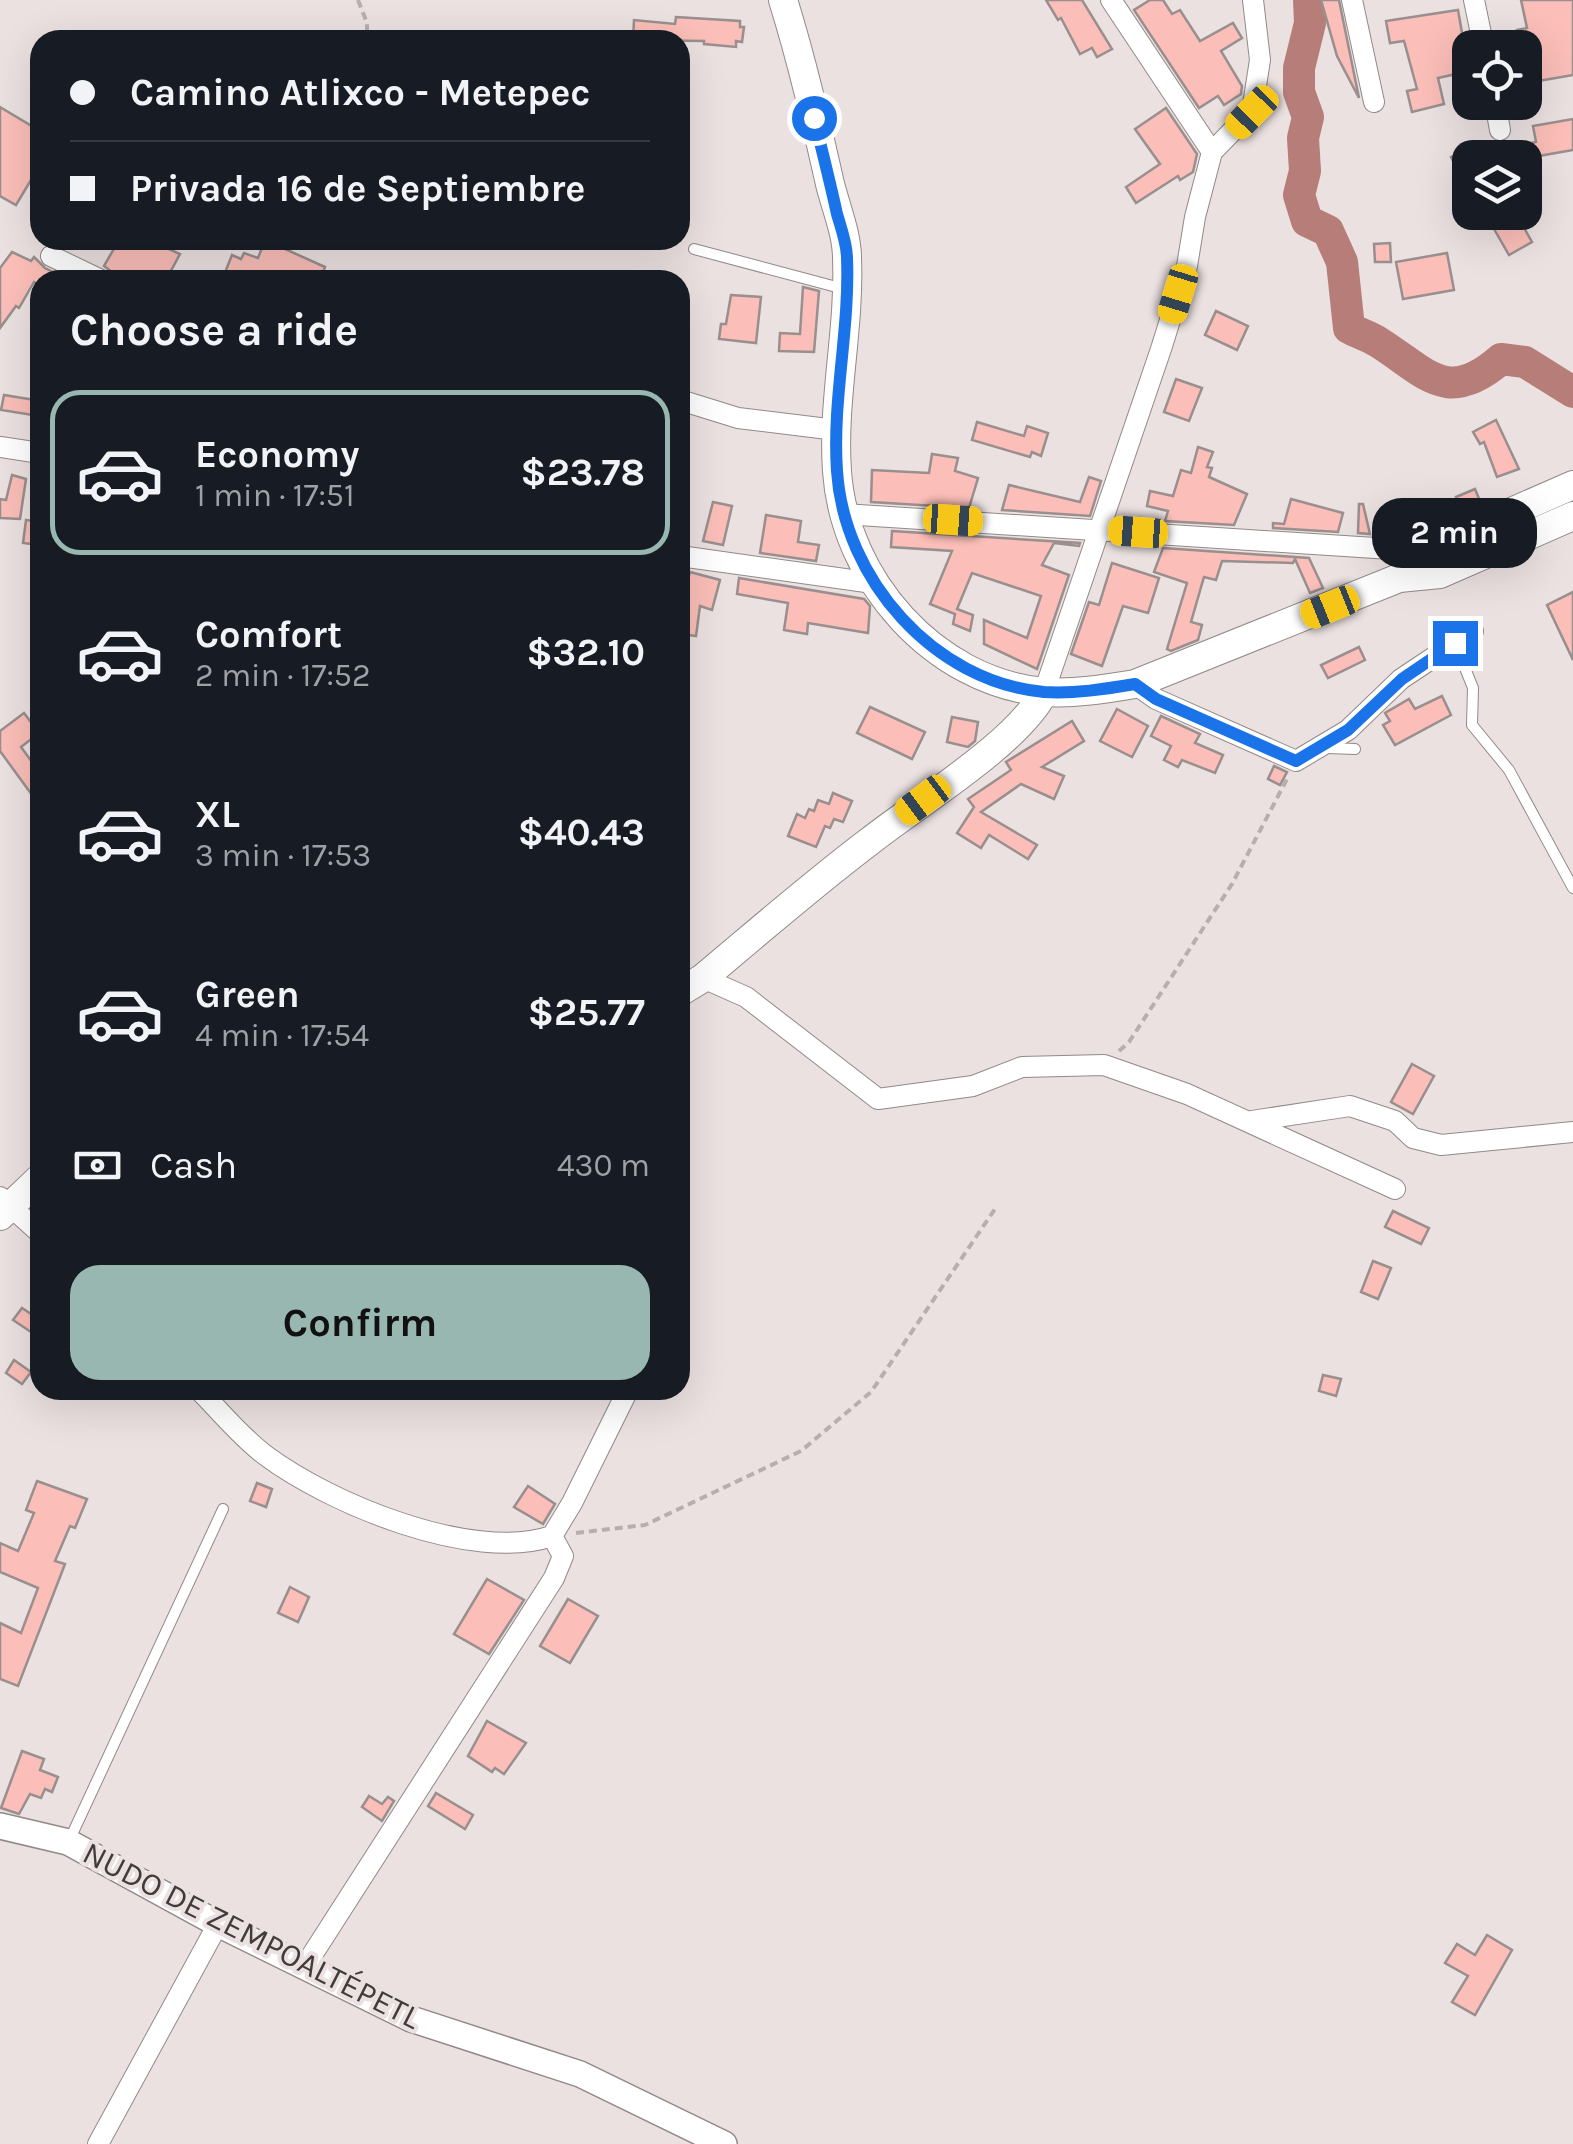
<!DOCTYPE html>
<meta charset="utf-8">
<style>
body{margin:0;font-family:Karla,sans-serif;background:#242831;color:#f1f3f6;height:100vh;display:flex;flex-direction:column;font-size:38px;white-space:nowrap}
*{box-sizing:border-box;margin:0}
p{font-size:32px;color:#9ea1a6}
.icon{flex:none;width:55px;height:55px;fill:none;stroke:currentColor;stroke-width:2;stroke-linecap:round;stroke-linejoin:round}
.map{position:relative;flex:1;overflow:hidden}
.side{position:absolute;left:30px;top:270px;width:660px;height:1130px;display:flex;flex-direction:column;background:#171b24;border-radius:30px;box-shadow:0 10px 40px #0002}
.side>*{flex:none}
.top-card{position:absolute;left:30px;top:30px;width:660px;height:220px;border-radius:30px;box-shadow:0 10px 40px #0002;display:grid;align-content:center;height:220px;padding:0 40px;background:#171b24}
.fabs{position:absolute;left:1452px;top:30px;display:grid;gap:20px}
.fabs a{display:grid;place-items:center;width:90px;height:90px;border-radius:20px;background:#171b24;box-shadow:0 10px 40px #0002;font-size:50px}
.end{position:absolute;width:45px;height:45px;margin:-22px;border:12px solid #1a73e8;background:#fff;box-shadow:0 0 0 5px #fff}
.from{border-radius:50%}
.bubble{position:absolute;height:70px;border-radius:30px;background:#171b24;box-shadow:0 10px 40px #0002;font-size:32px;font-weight:700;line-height:70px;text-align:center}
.car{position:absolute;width:30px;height:60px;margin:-30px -15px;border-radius:12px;box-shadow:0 0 8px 2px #0007;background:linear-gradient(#f5c518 24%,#345 0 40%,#f5c518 0 76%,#345 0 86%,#f5c518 0)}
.top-card b{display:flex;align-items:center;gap:35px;height:95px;font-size:38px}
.top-card b+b{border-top:2px solid #363941}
.top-card i{width:25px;height:25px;background:#f1f3f6}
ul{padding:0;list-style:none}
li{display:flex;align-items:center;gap:30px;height:165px;margin:0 20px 15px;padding:0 20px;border:5px solid transparent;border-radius:30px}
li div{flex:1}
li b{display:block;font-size:38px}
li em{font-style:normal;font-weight:700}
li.current{border-color:#99b7b1}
li>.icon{width:90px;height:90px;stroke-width:1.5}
h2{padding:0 40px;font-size:45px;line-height:120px}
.pay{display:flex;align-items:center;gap:25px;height:110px;padding:0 40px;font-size:38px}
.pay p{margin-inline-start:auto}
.button{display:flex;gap:20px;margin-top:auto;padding:20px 40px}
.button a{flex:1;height:115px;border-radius:30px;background:#99b7b1;color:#111;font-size:40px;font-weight:700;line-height:115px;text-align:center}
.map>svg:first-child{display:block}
</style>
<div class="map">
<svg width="1573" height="2144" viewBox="0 0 1573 2144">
<rect width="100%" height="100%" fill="#ebe1e0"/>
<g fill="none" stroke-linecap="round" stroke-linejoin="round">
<path stroke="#b77e79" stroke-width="32" d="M 1309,0 L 1310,23 L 1299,68 L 1299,92 L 1308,117 L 1303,138 L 1305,171 L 1299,195 L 1307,221 L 1328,231 L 1342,262 L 1349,328 C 1358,333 1369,336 1378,342 C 1425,371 1446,407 1501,359 L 1525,362 L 1573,392"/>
</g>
<g fill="#fbbeb8" stroke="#988f8e" stroke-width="2.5">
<polygon points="1046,0 1082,0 1112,49 1097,57 1092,48 1080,54 1061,18 1058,20"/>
<polygon points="1150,0 1163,0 1172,14 1180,10 1200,41 1233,23 1242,38 1221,51 1242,86 1241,94 1224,105 1218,96 1199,108 1134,10"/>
<polygon points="1321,0 1339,0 1359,98 1337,56"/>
<polygon points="1521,0 1573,0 1573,75 1527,83 1525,48 1521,48 1517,30 1527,28"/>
<polygon points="1458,10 1465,50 1470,49 1470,71 1438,78 1444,104 1412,112 1407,91 1417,89 1404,41 1390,43 1386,21"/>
<polygon points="676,17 740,21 740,27 744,27 742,42 736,41 736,47 704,44 704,41 633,40 634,20 675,24"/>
<polygon points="0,107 40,131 40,165 16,205 0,196"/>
<polygon points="1166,108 1197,154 1193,172 1180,180 1178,176 1136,203 1126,187 1160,164 1135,129"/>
<polygon points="1573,119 1573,150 1533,157 1530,143 1536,142 1533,126"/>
<polygon points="1495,143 1502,143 1509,158 1470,158 1470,194 1451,157 1470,148 1470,154"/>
<polygon points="1506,212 1515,212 1532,242 1509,255 1490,222"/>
<polygon points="119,240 149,240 180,254 166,280 115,280 112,272 104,266"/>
<polygon points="265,240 325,267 320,280 222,280 232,255 241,259 244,253 258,258"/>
<polygon points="1390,243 1391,262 1375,262 1374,244"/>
<polygon points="12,252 31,261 34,257 45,268 69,280 40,280 40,286 34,282 19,308 16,306 0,328 0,268"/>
<polygon points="1447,253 1454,290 1403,299 1396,262"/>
<polygon points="803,287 819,291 814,352 779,351 780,333 800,334"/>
<polygon points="731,295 761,297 756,343 719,339 721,324 726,324"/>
<polygon points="1216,311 1248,326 1237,350 1205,335"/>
<polygon points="1176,379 1202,388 1189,421 1164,412"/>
<polygon points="4,395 35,400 33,415 1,410"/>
<polygon points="1496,420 1519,469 1497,477 1484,442 1480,444 1473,432"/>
<polygon points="977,422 1024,436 1027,426 1048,433 1041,456 1032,452 1030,457 972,440"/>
<polygon points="1198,447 1213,452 1207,467 1212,468 1209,477 1247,494 1234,525 1165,521 1168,511 1147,506 1150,491 1173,496 1181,470 1191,473"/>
<polygon points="932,454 958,458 955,471 978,478 969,508 871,502 872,470 929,473"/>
<polygon points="12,475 26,479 20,519 0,518 0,499 6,500"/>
<polygon points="1089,477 1101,481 1090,516 1002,510 1009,485 1080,502"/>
<polygon points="1475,489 1482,506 1464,514 1456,497"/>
<polygon points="1291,499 1343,513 1338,532 1273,528 1273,523 1284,524"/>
<polygon points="713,502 732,506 723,545 703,541"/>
<polygon points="1359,504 1363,504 1370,534 1358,533"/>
<polygon points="766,515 801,521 798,542 819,545 816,561 760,553"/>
<polygon points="26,520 40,522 40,545 23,543"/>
<polygon points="892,531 1080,543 1079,546 1054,543 1042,565 1069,575 1037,669 984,644 984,620 1027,638 1041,596 972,573 957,609 973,615 970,631 953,624 955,614 930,604 952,551 891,547"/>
<polygon points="1163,548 1309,558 1323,588 1310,593 1295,559 1293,563 1222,561 1216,580 1204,577 1191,622 1202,625 1198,640 1171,651 1167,649 1187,583 1154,572"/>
<polygon points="1112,563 1159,578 1148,613 1123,606 1102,666 1071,654 1089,602 1099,605"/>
<polygon points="690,572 720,580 712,610 700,606 696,636 680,634 680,607"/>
<polygon points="739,578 864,599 870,606 868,633 808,623 807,634 784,630 788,603 737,594"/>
<polygon points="1573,592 1573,660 1547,605"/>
<polygon points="1359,647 1365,660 1328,678 1321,665"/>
<polygon points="1442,696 1451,715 1395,745 1383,725 1390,721 1385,713 1409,699 1415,709"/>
<polygon points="870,707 925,732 912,759 857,733"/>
<polygon points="1117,709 1148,726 1132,757 1100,741"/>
<polygon points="24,713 39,733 21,747 40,773 40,806 0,751 0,731"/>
<polygon points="1161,716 1200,734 1195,743 1223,755 1215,773 1182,760 1178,767 1164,760 1171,746 1151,736"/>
<polygon points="952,717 978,722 975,741 968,747 947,742"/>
<polygon points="1072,721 1084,741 1042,767 1064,776 1054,799 1021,784 981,812 1037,845 1028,859 989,835 981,848 957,833 974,807 968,799 1011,770 1006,762"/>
<polygon points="1274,766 1287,772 1280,785 1268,779"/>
<polygon points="833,793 852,801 843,822 834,819 830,828 825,826 816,847 788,836 797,814 805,818 809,809 814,811 818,800 829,804"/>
<polygon points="1412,1064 1434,1076 1413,1114 1391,1102"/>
<polygon points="1393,1211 1429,1228 1421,1244 1385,1227"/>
<polygon points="1373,1261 1391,1268 1378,1299 1361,1292"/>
<polygon points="22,1308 40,1320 40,1338 13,1320"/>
<polygon points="14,1360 31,1372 22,1384 6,1373"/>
<polygon points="1323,1375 1341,1379 1336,1396 1319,1391"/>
<polygon points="37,1481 87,1499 75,1528 70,1526 55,1561 65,1564 18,1686 0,1679 0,1623 21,1633 38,1588 0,1572 0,1543 18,1551 34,1513 26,1510"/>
<polygon points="257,1483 272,1489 266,1507 250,1501"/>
<polygon points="528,1486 555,1504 543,1524 514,1507"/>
<polygon points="487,1579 524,1600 489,1654 454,1634"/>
<polygon points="290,1587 309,1597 298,1622 278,1613"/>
<polygon points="568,1599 598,1616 570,1663 540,1646"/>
<polygon points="487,1721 526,1743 504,1774 495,1768 492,1772 468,1756"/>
<polygon points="22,1751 44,1759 40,1770 58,1777 52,1792 45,1789 41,1798 30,1794 19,1814 1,1808"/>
<polygon points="436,1793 473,1815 465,1829 428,1806"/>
<polygon points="369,1796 382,1804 388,1797 394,1801 382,1821 362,1807"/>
<polygon points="1487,1935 1512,1950 1475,2015 1452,2002 1468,1976 1445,1963 1457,1944 1475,1955"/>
</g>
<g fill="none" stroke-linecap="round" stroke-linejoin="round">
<defs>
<g id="service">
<polyline points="694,249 844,289"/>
<polyline points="1455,643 1473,688 1472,725 1509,770 1573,888"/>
<polyline points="1328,748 1355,749"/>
<polyline points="69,1841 223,1509"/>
</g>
<g id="minor">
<polyline points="1111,0 1212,152"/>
<polyline points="1352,0 1374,102"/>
<polyline points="1474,0 1484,48"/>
<polyline points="1495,102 1500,130"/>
<polyline points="51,256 101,280"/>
<polyline points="680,400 738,418 836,430"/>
<polyline points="0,447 40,453"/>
<polyline points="843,514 1422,551 1427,557"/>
<polyline points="680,556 873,583"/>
<polyline points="1135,684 1156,699 1296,761 1348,730 1401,679 1473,631"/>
<polyline points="1044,692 1161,349 1187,266 1195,217 1212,152 1252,111 1260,60 1253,0"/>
<polyline points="703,978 746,997 878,1099 973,1086 1022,1067 1104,1065 1187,1094 1395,1189"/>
<polyline points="1252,1121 1350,1106 1395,1121 1413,1138 1441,1145 1573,1132"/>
<polyline points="0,1197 40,1233"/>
<path d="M 199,1390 C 220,1411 241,1437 265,1455 C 329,1503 472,1563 552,1536 L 572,1503 L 628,1390"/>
<polyline points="305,1966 554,1578 563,1556 552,1536"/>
<polyline points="98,2144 218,1924"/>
</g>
<polyline id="tertiary" points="0,1826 68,1842 218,1924 411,2019 580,2074 724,2144"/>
<g id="secondary">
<path d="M 783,0 C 802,61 816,122 830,184 C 836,208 847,234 847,258 C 850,329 832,400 837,471 C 844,579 934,682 1044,692 C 1074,694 1105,689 1135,684 L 1399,578 L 1440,574 L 1573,516"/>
<polyline points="1399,578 1422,551 1573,485"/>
<path d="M 680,992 L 703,978 C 758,932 813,884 870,841 C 918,803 1018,743 1044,692"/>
<polyline points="0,1216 40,1178"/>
</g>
</defs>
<use href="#service" stroke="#928988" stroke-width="12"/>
<use href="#minor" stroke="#928988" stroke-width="22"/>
<use href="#tertiary" stroke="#928988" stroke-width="28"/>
<use href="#secondary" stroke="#928988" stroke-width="30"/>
<g stroke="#b7afae" stroke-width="4" stroke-dasharray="8 5" stroke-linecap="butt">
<polyline points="358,0 367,23 367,40"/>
<polyline points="251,245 259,240"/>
<polyline points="1119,1051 1129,1042 1232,884 1287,779"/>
<polyline points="576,1533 645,1525 801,1451 871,1392 995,1209"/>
</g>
<use href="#service" stroke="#fff" stroke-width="10"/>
<use href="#minor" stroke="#fff" stroke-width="20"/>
<use href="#tertiary" stroke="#fff" stroke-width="25"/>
<use href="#secondary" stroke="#fff" stroke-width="28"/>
</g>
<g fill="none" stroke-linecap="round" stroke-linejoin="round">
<path stroke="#1a73e8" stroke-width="12" d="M 814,118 C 822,150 830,182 837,214 C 841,228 847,244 847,258 C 850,329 832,400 837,471 C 844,579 934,682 1044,692 C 1074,694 1105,689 1135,684 L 1156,699 L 1296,761 L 1348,730 L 1402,679 L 1455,643"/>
</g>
<g text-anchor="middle" stroke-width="8" stroke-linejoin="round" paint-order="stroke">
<g font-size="32" fill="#403c3b" stroke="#ebe1e0">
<text transform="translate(252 1935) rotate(27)" y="11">NUDO DE ZEMPOALTÉPETL</text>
</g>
</g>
</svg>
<div class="fabs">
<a><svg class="icon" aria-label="locate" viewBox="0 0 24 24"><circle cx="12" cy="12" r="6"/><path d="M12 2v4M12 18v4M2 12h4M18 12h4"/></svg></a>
<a><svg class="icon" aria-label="layers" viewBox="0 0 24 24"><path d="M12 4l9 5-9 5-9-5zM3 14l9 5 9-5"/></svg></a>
</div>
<i class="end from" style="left:814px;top:118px"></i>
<i class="end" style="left:1455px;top:643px"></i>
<div class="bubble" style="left:1372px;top:498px;width:165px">2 min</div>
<i class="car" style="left:1252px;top:112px;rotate:224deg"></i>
<i class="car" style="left:1178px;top:294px;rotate:197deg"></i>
<i class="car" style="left:953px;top:520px;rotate:94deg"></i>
<i class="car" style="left:1138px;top:532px;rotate:274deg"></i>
<i class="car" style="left:1330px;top:607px;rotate:248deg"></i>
<i class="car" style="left:923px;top:800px;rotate:233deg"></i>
<div class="top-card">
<b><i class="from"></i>Camino Atlixco - Metepec</b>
<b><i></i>Privada 16 de Septiembre</b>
</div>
<section class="side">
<h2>Choose a ride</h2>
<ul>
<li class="current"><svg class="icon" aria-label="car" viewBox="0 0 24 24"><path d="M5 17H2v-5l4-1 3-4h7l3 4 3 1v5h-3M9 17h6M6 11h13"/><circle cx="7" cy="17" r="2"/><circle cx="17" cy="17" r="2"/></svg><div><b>Economy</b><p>1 min · 17:51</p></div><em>$23.78</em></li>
<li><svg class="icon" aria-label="car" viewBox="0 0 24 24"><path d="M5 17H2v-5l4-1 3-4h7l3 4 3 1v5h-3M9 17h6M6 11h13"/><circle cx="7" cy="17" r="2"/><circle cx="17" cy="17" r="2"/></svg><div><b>Comfort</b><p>2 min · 17:52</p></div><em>$32.10</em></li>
<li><svg class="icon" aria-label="car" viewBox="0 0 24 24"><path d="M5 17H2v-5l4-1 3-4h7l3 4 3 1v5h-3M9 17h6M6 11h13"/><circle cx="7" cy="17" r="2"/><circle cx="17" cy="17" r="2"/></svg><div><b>XL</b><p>3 min · 17:53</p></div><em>$40.43</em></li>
<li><svg class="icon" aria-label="car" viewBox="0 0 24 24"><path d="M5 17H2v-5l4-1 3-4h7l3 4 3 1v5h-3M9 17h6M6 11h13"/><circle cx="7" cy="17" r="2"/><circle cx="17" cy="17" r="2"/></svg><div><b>Green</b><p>4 min · 17:54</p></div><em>$25.77</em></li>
</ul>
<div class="pay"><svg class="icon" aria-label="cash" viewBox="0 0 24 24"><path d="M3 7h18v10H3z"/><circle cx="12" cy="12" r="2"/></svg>Cash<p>430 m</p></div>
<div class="button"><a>Confirm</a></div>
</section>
</div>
